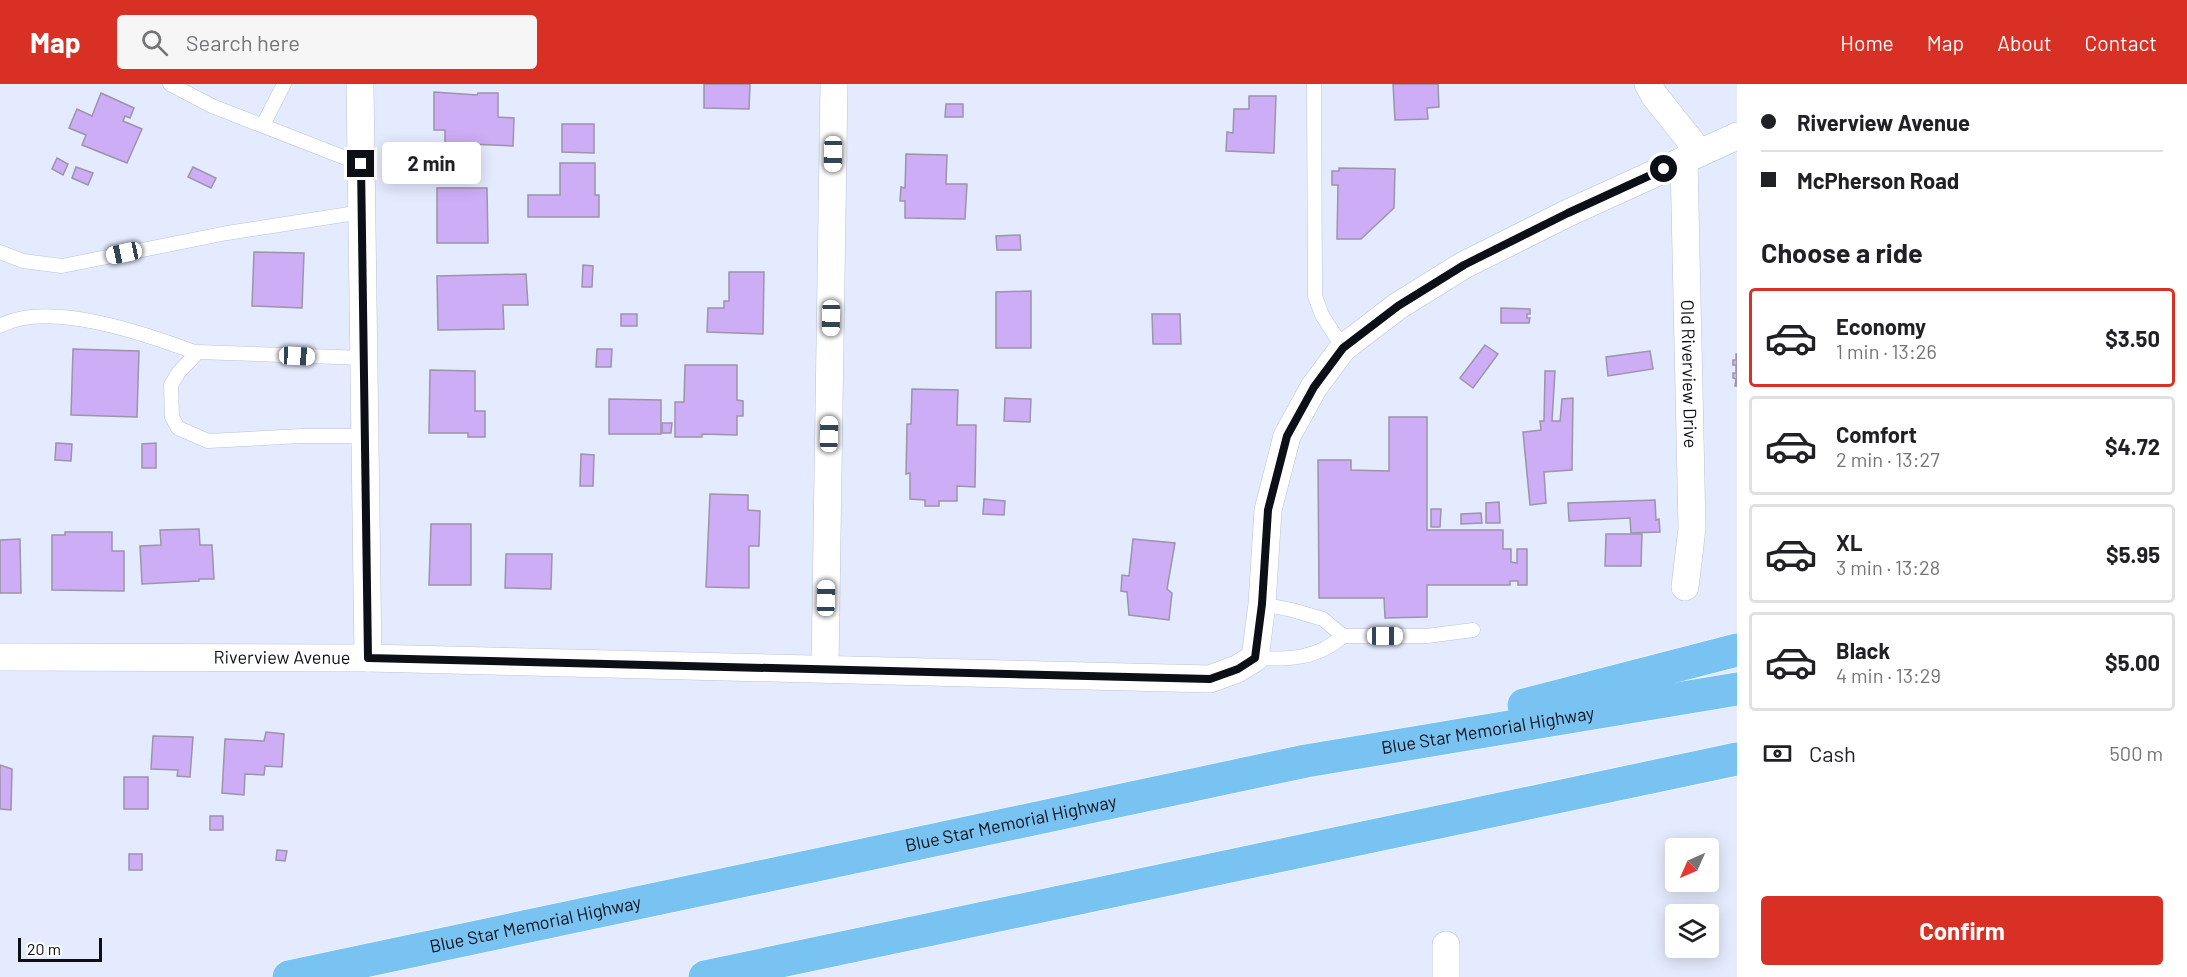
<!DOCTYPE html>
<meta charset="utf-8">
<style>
body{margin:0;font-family:Barlow,sans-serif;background:#f6f6f6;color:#202124;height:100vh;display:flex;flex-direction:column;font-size:22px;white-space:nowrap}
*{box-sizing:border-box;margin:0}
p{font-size:20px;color:#757577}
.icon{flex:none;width:33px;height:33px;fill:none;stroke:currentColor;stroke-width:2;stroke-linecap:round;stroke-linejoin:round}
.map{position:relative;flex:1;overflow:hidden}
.panel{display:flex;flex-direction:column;background:#fff;width:450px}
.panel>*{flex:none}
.top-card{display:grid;align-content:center;height:132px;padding:0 24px;background:#fff}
.needle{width:39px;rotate:225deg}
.tools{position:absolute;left:1665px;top:754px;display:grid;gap:12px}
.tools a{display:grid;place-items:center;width:54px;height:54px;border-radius:6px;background:#fff;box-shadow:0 3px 15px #0003;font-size:30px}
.scale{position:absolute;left:18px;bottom:15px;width:84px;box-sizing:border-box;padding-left:6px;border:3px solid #0d0f17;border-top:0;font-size:16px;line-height:21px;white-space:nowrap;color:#0d0f17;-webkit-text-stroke:4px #fff;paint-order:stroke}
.end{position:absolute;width:27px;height:27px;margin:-14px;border:8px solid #0d0f17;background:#fff;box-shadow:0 0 0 3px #fff}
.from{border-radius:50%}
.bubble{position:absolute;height:42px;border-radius:6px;background:#fff;box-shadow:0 3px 15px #0003;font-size:20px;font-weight:700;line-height:42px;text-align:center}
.car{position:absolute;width:18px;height:36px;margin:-18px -9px;border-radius:8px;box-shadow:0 0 4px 2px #0007;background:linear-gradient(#fff 24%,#345 0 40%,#fff 0 76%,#345 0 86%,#fff 0)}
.top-card b{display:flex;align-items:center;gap:21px;height:57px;font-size:22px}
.top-card b+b{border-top:2px solid #e0e0e0}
.top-card i{width:15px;height:15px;background:#202124}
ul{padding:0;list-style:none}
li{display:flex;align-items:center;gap:18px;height:99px;margin:0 12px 9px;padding:0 12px;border:3px solid #e0e0e0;border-radius:6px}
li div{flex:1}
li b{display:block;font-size:22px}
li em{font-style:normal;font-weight:700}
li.selected{border-color:#d93025}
li>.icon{width:54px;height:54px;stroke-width:1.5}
h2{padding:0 24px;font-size:27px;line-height:72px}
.pay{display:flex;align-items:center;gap:15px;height:66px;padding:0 24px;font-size:22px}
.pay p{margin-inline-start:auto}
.primary-button{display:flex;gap:12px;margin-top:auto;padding:12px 24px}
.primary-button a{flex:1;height:69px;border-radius:6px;background:#d93025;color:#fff;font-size:24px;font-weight:700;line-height:69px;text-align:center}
header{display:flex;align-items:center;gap:36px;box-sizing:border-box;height:84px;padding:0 30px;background:#d93025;color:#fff}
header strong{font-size:28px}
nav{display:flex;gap:33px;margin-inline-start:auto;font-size:21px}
.search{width:420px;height:54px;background:#f6f6f6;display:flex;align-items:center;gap:15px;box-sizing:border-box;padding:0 21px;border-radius:6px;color:#757577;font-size:22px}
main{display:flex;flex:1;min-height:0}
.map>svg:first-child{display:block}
</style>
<header>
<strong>Map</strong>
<div class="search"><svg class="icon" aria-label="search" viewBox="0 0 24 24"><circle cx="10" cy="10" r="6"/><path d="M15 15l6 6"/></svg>Search here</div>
<nav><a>Home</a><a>Map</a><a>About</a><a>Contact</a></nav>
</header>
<main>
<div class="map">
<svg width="1737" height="893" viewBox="0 0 1737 893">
<rect width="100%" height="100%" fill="#e5ebfe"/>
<g fill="#ccadf6" stroke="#9c94a9" stroke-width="1.5">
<polygon points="704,0 750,0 749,25 704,24"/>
<polygon points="1393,0 1438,0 1439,23 1427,24 1428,35 1395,36"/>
<polygon points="434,8 477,11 478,9 498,9 498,33 514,34 513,62 445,59 445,46 434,46"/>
<polygon points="101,9 134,24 130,34 125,32 123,37 142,45 127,79 82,61 86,51 69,44 77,25 92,32"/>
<polygon points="1249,12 1276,12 1274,69 1226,67 1227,48 1233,49 1234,25 1249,25"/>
<polygon points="946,20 963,20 963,33 945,33"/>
<polygon points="562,40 594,40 594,69 562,68"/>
<polygon points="906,70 947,71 946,100 967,100 965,135 905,134 905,117 900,117 901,103 905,104"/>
<polygon points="57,74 68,80 63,91 52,85"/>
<polygon points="560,79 595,79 595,111 599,111 599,133 528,133 528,111 560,111"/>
<polygon points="76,83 93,89 88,101 72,94"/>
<polygon points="193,83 216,94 211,104 188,93"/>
<polygon points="1339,84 1395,85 1394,124 1361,155 1337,155 1338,101 1332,101 1332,87 1339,87"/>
<polygon points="437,104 487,104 488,159 437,159"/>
<polygon points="1020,151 1021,166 997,166 996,152"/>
<polygon points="254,168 304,169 302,224 252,222"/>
<polygon points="583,181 593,182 592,203 582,203"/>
<polygon points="729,188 764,188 763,250 707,248 708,224 724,224 724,217 729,217"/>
<polygon points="526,190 528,221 503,221 504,245 438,246 437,192"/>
<polygon points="1031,207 1031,264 996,264 996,208"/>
<polygon points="1501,224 1530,225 1530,230 1527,230 1527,234 1530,234 1529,239 1501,239"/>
<rect x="621" y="230" width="16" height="12"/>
<polygon points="1152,230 1180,230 1181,260 1153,260"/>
<polygon points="1485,261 1498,270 1473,304 1460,294"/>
<polygon points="73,265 139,267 137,333 71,331"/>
<polygon points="597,265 612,265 611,283 596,283"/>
<polygon points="1650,267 1653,285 1608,292 1606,273"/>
<polygon points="1736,270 1737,270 1737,302 1735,302 1736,295 1733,294 1733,289 1736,289 1736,281 1733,281 1733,276 1736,276"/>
<polygon points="685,281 737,281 737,316 743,317 743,332 737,332 737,351 702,350 702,353 675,353 675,318 684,318"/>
<polygon points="430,286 475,287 475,327 485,327 485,353 468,353 468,349 429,349"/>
<polygon points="1545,287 1555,287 1552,337 1560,337 1562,315 1573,314 1572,386 1544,388 1546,419 1530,421 1523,348 1541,346 1540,337 1544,337"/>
<polygon points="912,305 958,306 957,341 976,341 975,403 957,402 957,417 939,417 939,422 925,422 925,416 910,415 910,389 906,390 907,340 911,340"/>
<polygon points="1005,314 1031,315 1030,338 1004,337"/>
<polygon points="609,315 661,316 661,350 609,350"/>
<polygon points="1389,333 1427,333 1427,446 1503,446 1503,465 1511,465 1511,478 1517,479 1517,465 1527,465 1527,501 1518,501 1518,497 1510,497 1510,501 1427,501 1427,533 1385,534 1384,514 1319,514 1318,376 1351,376 1351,386 1389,387"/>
<polygon points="662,339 672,339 671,349 662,349"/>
<polygon points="56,359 72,360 71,377 55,376"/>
<polygon points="156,359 156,384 142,384 142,360"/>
<polygon points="581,370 594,371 593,402 580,402"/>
<polygon points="710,410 748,411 748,426 760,427 759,462 749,462 749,504 706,503"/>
<polygon points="984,415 1005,417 1004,431 983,430"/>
<polygon points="1655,416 1656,436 1659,435 1660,448 1631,449 1630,434 1569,437 1568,419"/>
<polygon points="1499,418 1500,439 1486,439 1486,419"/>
<polygon points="1431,425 1441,425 1440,443 1431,443"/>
<polygon points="1481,429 1482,439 1461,440 1461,430"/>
<polygon points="431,440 471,440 471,501 429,501"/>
<polygon points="199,445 200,461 212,461 214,495 199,495 199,497 142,500 140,462 161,461 160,446"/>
<polygon points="65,448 112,448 112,467 124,467 124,507 52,506 52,451 65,451"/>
<polygon points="1606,450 1642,450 1641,482 1605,482"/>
<polygon points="20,455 21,509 0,509 0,456"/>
<polygon points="1133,455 1175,459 1167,505 1172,509 1169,536 1129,531 1127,508 1121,507 1122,491 1129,492"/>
<polygon points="506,470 552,470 551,505 505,504"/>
<polygon points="266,648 284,650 282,683 265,682 264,691 245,690 244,711 222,709 225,655 264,657"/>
<polygon points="153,652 193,653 190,693 177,692 178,686 151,685"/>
<polygon points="0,681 12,685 11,726 0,725"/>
<rect x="124" y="693" width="24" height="32"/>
<rect x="210" y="732" width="13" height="14"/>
<polygon points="277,766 287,767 285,777 276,776"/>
<rect x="129" y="770" width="13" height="16"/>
</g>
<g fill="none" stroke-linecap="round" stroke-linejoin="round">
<defs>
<g id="service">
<polyline points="170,0 212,22 361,80"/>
<polyline points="1314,0 1315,212 1322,231 1343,264"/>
<polyline points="263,41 284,0"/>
<polyline points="0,168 23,177 62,182 227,149 362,128"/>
<path d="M 0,242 C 48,215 149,251 197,269"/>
<polyline points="364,274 198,268 179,288 171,301 172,333 178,344 208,357 302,352 365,352"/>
<polyline points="1262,520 1292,526 1323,535 1343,552 1427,552 1473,546"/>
<path d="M 1255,574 C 1287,576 1318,575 1343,552"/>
</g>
<g id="minor">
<polyline points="360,0 368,574"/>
<polyline points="1648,0 1654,11 1700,69"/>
<path id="s1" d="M 1684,76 L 1692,444 L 1685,503"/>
<path id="s2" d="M 0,573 L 368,574 L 1210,595 L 1237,585 L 1255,574 L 1262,520 L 1268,426 L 1287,352 L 1314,303 L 1343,264 L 1398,222 L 1464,181 L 1568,129 L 1737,52"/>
<polyline points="825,584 834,0"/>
<polyline points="1446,861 1446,893"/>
</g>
<g id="motorway">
<polyline points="1524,621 1737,566"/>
<path id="s3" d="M 289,893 L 1306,677 L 1737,605"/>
<polyline points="705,893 1737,675"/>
</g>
</defs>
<use href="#service" stroke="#bac2d8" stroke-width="15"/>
<use href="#minor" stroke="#bac2d8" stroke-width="28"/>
<use href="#motorway" stroke="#fff" stroke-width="34"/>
<use href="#service" stroke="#fff" stroke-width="14"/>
<use href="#minor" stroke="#fff" stroke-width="27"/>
<use href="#motorway" stroke="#79c3f2" stroke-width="33"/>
</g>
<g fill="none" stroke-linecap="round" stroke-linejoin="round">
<polyline stroke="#0d0f17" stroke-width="8" points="361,80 368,574 1210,595 1238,585 1255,574 1262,520 1268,426 1287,352 1314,303 1343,264 1398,222 1464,181 1568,129 1664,85"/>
</g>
<g text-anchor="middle" stroke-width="6" stroke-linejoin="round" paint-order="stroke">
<g font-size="18" fill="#0d0f17" stroke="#fff">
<text dy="6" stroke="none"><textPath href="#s1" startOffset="214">Old Riverview Drive</textPath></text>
<text dy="6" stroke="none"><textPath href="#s2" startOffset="282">Riverview Avenue</textPath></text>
<text dy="6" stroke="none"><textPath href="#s3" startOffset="1224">Blue Star Memorial Highway</textPath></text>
<text dy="6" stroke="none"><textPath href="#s3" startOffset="738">Blue Star Memorial Highway</textPath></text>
<text dy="6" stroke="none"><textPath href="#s3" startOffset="252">Blue Star Memorial Highway</textPath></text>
</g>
</g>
</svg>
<div class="tools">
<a><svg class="needle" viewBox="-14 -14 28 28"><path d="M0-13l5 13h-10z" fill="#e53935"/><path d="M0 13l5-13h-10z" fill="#757577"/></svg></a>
<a><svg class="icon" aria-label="layers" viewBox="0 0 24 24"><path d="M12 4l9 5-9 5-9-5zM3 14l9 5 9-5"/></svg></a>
</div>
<div class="scale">20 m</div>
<i class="end from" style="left:1664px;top:85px"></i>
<i class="end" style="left:361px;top:80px"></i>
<div class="bubble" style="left:382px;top:58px;width:99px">2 min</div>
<i class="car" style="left:833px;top:70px;rotate:181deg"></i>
<i class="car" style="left:124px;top:169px;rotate:258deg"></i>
<i class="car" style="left:831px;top:234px;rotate:181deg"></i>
<i class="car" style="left:297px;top:272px;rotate:93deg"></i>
<i class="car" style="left:829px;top:350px;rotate:1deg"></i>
<i class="car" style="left:826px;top:514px;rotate:1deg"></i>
<i class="car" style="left:1385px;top:552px;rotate:90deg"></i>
</div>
<section class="panel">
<div class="top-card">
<b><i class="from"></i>Riverview Avenue</b>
<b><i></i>McPherson Road</b>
</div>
<h2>Choose a ride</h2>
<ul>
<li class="selected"><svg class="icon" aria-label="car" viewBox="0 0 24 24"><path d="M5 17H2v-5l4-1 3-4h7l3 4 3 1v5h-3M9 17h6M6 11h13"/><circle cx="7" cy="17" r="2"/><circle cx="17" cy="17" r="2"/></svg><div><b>Economy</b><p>1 min · 13:26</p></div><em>$3.50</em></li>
<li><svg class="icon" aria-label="car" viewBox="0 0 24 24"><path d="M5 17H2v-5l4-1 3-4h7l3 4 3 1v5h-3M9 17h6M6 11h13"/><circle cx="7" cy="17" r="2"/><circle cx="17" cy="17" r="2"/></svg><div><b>Comfort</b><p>2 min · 13:27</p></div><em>$4.72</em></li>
<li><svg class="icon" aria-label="car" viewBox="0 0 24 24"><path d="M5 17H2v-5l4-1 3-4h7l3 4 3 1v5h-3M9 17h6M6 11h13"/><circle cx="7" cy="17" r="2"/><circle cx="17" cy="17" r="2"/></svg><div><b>XL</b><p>3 min · 13:28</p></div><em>$5.95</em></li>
<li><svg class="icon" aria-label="car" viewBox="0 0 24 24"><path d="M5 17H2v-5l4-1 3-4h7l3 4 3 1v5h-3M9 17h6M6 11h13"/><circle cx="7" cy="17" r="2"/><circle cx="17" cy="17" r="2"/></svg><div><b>Black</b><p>4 min · 13:29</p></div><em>$5.00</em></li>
</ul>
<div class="pay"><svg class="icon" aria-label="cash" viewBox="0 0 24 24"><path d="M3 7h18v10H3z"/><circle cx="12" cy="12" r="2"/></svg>Cash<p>500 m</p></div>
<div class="primary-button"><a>Confirm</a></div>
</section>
</main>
